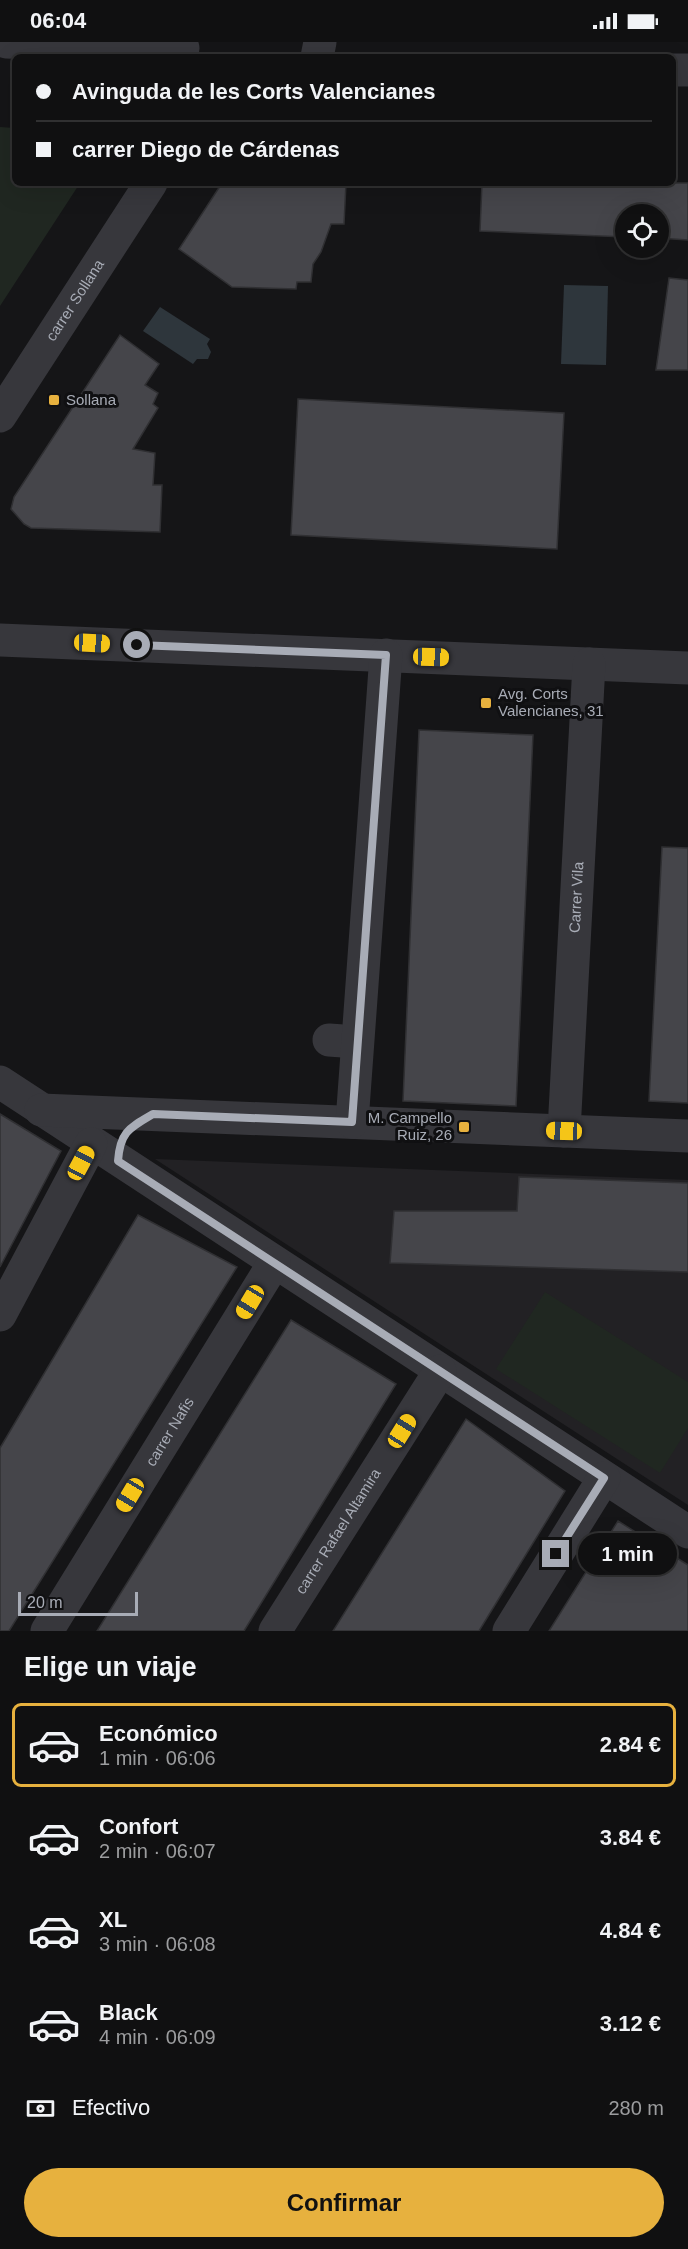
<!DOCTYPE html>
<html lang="es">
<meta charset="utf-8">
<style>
body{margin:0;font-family:Helvetica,sans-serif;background:#19191a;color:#f1f3f6;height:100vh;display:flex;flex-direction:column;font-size:22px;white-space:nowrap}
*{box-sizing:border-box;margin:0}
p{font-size:20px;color:#9c9d9f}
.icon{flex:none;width:33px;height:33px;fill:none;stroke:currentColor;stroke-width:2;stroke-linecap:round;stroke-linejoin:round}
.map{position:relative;height:1589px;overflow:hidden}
.sheet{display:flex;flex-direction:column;background:#101011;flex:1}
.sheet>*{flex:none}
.top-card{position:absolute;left:12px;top:12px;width:664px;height:132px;border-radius:9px;box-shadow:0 6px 24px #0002,0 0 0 2px #303031;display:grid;align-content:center;height:132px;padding:0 24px;background:#101011}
.tools{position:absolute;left:615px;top:162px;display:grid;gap:12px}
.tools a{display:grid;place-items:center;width:54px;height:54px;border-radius:50%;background:#101011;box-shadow:0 6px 24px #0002,0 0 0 2px #303031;font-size:30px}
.scale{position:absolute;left:18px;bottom:15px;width:120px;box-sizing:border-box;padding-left:6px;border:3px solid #a8acb6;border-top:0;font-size:16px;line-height:21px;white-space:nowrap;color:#a8acb6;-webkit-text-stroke:4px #101012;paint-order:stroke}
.end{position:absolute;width:27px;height:27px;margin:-14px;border:8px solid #a8acb6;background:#111;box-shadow:0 0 0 3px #111}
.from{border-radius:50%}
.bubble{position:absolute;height:42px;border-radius:21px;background:#101011;box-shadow:0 6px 24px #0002,0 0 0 2px #303031;font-size:20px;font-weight:600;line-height:42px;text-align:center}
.car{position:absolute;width:18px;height:36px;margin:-18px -9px;border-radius:8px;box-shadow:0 0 4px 2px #0007;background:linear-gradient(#f5c518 24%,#345 0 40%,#f5c518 0 76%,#345 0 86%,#f5c518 0)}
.top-card b{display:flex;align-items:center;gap:21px;height:57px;font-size:22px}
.top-card b+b{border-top:2px solid #303031}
.top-card i{width:15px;height:15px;background:#f1f3f6}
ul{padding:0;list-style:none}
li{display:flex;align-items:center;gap:18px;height:84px;margin:0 12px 9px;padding:0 12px;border:3px solid transparent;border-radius:9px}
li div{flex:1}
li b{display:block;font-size:22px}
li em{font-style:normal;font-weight:600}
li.selected{border-color:#e7b13e}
li>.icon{width:54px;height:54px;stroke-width:1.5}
h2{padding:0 24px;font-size:27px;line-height:72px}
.pay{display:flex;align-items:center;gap:15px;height:66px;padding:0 24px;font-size:22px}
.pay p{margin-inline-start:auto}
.primary-button{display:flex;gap:12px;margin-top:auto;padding:12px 24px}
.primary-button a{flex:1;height:69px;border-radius:36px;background:#e7b13e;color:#111;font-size:24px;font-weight:600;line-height:69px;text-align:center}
.status{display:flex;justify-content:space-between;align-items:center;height:42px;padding:0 30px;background:#101011;direction:ltr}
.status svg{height:16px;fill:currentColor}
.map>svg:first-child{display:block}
</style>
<div class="status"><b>06:04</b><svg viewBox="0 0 49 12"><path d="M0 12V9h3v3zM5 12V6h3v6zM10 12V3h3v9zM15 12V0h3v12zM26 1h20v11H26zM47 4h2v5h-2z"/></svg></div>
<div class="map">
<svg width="688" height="1589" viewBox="0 0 688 1589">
<rect width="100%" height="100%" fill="#151517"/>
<polygon fill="#222124" points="155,1117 688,1138 688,1463"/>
<g fill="#202721">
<polygon points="0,85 15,86 15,141 80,141 0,264"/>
<polygon points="545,1250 688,1340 688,1386 660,1431 496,1327"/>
</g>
<g fill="#2e363c">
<polygon points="564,243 608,244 606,323 561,322"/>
<polygon points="160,265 210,297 207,302 211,310 208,317 197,317 193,322 143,289"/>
</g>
<g fill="#45454a" stroke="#303033" stroke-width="1.5">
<polygon points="222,141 346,141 344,182 331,182 321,210 313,222 311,240 297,240 296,247 232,245 179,207"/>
<polygon points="482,141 688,141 688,198 658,196 658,172 626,172 626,195 480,189"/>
<polygon points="669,236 688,238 688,328 656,328"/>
<polygon points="120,293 159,322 145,343 158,351 153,362 158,366 133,407 155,411 153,443 162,443 160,490 31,486 24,482 11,467 14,455"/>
<polygon points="298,357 564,371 557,507 291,493"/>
<polygon points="419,688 533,693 516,1064 403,1059"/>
<polygon points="662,805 688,806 688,1061 649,1059"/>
<polygon points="0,1072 61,1109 0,1225"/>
<polygon points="519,1135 688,1141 688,1230 390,1221 394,1169 517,1169"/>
<polygon points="138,1173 237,1225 9,1589 0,1589 0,1406"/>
<polygon points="291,1278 396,1342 244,1589 97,1589"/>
<polygon points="466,1377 565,1449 479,1589 333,1589"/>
<polygon points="618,1479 688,1523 688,1589 549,1589"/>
</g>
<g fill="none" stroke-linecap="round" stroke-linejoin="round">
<g stroke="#37373c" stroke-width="33">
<polyline points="6,0 183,6"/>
<polyline points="317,15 320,0"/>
<polyline points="674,28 688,28"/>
<path id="s1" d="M 0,374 L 151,141"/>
<polyline points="0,598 688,626"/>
<polyline points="329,998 357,1000"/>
<polyline points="0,1040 688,1490"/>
<polyline points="41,1068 688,1094"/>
<polyline points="352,1080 386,613"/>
<path id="s2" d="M 564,1089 L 589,622"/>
<polyline points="0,1273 91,1102"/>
<path id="s3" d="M 47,1589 L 274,1221"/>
<path id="s4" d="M 275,1589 L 440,1329"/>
<polyline points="509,1589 604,1436"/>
</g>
</g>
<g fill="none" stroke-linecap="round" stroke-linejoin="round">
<path stroke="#a8acb6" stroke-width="8" d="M 137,603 L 386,613 L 352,1080 L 153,1072 C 129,1086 120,1090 118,1119 L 604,1436 L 556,1512"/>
</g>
<g fill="#e7b13e" stroke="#101012" stroke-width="2">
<rect x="48" y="352" width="12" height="12" rx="3"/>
<rect x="480" y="655" width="12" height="12" rx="3"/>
<rect x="458" y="1079" width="12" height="12" rx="3"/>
</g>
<g text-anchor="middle" stroke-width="6" stroke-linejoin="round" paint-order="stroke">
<g font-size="15" fill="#a8acb6" stroke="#101012">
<text dy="5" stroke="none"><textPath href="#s1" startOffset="138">carrer Sollana</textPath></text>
<text dy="5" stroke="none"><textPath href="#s2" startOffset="234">Carrer Vila</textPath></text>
<text dy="5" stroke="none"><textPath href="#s3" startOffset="234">carrer Nafis</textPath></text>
<text dy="5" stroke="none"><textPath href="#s4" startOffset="118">carrer Rafael Altamira</textPath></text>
</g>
<g font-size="15" fill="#a8acb6" stroke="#101012" text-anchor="start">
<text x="66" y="363">Sollana</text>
<text x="498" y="657">Avg. Corts<tspan x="498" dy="17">Valencianes, 31</tspan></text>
<text x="452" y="1081" text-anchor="end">M. Campello<tspan x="452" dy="17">Ruiz, 26</tspan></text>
</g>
</g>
</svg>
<div class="tools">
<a><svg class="icon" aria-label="locate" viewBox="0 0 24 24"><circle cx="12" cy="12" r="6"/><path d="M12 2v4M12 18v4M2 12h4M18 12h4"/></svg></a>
</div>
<div class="scale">20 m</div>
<i class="end from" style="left:137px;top:603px"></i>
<i class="end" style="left:556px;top:1512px"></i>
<div class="bubble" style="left:578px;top:1491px;width:99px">1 min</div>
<i class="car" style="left:92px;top:601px;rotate:93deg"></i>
<i class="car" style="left:431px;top:615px;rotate:92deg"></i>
<i class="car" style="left:564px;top:1089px;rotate:272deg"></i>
<i class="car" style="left:81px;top:1121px;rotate:28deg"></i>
<i class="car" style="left:250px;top:1260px;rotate:211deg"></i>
<i class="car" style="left:402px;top:1389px;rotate:32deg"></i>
<i class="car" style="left:130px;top:1453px;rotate:211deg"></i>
<div class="top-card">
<b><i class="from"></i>Avinguda de les Corts Valencianes</b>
<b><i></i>carrer Diego de Cárdenas</b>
</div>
</div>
<section class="sheet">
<h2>Elige un viaje</h2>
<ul>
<li class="selected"><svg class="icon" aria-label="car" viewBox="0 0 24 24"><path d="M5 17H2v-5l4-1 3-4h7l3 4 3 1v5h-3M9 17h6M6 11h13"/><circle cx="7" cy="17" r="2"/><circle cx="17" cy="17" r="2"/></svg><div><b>Económico</b><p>1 min · 06:06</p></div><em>2.84 €</em></li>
<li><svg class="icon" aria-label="car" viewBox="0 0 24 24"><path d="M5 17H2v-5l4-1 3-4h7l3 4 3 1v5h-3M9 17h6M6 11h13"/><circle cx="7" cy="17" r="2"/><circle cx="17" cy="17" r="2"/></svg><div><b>Confort</b><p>2 min · 06:07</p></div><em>3.84 €</em></li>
<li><svg class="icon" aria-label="car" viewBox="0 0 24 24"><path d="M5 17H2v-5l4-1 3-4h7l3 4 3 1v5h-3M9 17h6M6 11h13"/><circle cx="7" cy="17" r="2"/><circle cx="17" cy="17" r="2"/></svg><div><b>XL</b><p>3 min · 06:08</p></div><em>4.84 €</em></li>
<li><svg class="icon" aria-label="car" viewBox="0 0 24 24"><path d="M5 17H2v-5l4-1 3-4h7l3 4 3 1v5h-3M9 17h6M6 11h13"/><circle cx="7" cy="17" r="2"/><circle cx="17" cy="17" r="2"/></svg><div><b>Black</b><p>4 min · 06:09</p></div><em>3.12 €</em></li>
</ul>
<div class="pay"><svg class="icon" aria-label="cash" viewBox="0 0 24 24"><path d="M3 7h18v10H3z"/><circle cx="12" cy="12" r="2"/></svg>Efectivo<p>280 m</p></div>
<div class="primary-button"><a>Confirmar</a></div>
</section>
